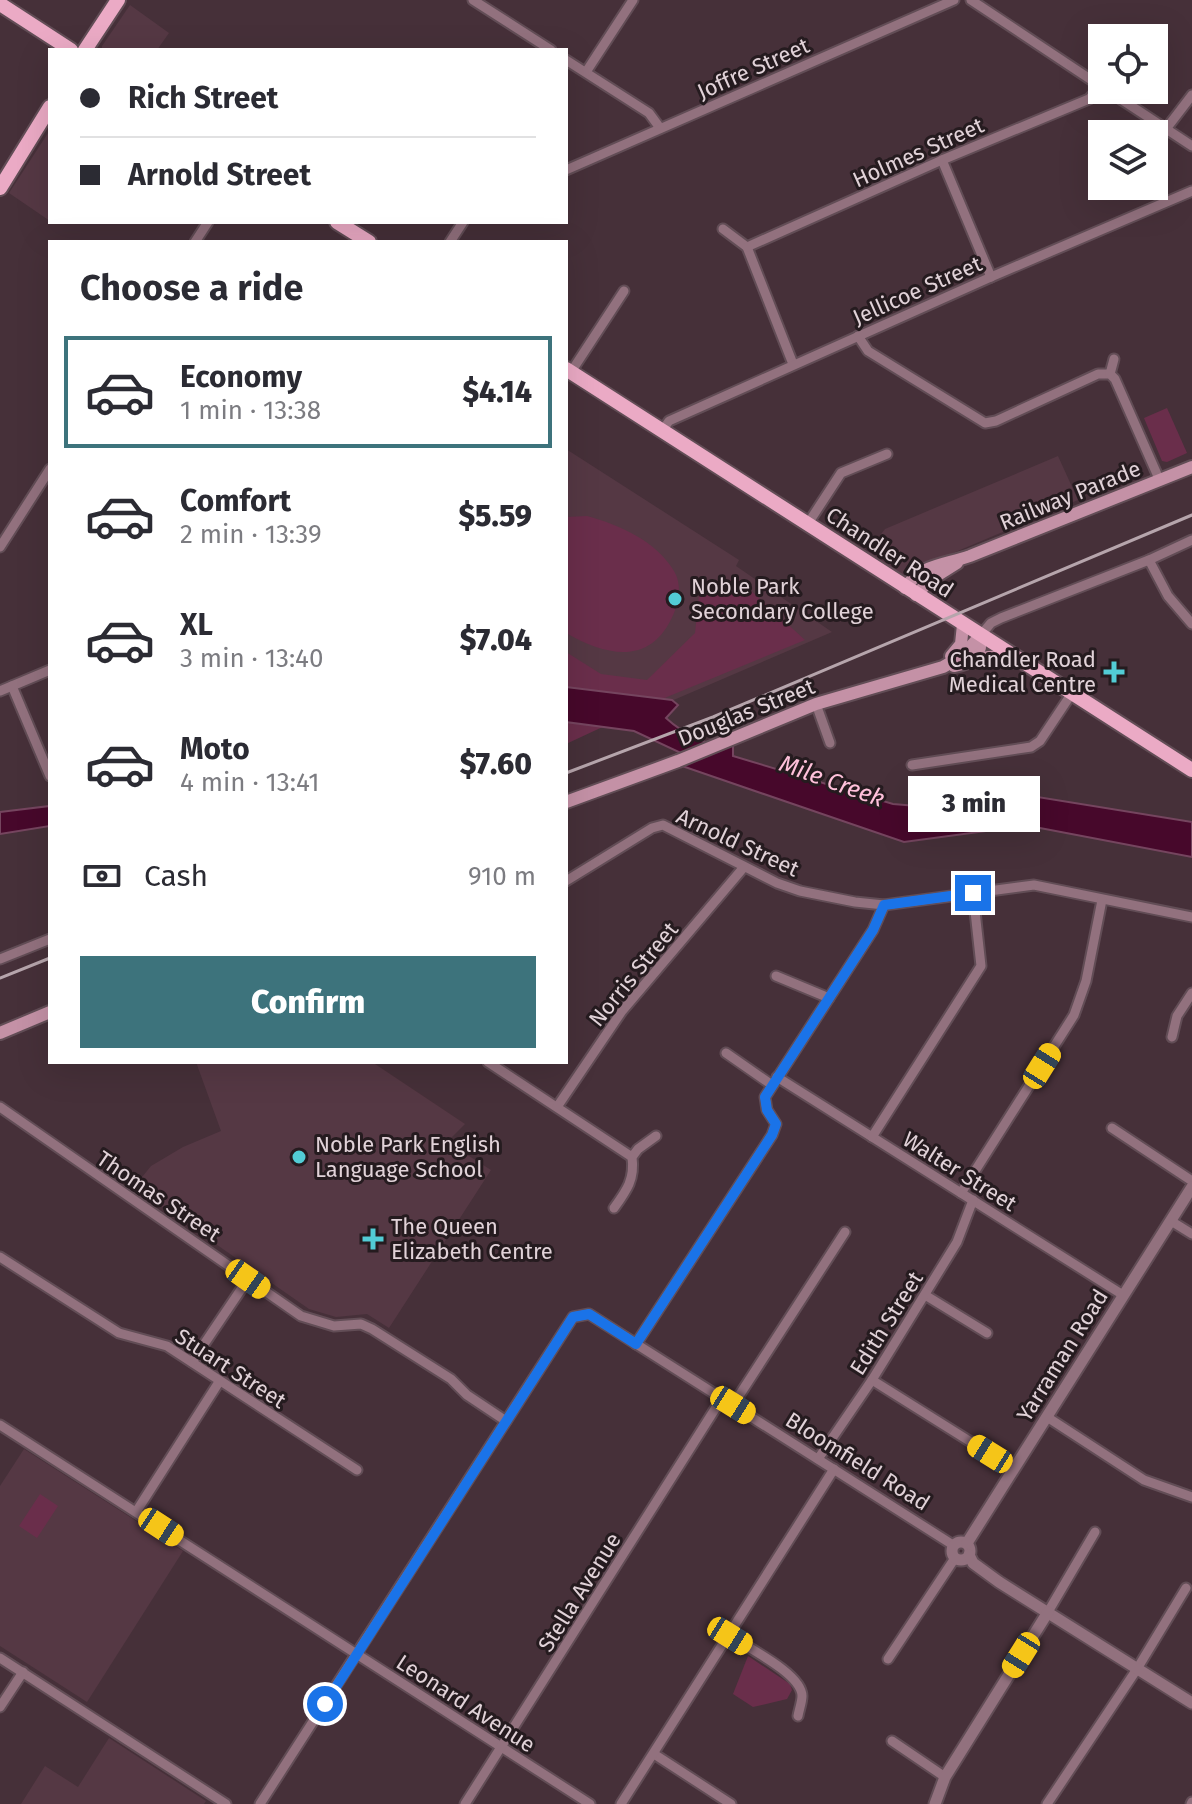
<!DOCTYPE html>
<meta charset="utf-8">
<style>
body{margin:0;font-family:"Fira Sans",sans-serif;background:#f7f7f7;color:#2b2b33;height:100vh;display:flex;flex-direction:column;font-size:30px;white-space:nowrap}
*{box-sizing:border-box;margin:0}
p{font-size:26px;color:#7c7c81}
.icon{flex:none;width:44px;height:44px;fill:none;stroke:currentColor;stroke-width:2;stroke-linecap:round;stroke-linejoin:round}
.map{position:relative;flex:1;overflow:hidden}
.details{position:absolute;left:48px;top:240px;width:520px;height:824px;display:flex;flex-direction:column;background:#fff;border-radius:0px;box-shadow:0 8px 32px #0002}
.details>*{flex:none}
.banner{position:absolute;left:48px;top:48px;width:520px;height:176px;border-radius:0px;box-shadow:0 8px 32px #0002;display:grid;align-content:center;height:176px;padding:0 32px;background:#fff}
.controls{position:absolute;left:1088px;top:24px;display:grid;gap:16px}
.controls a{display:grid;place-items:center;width:80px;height:80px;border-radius:0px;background:#fff;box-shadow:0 8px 32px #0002;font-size:40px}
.end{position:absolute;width:36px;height:36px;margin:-18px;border:10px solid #1a73e8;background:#fff;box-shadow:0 0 0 4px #fff}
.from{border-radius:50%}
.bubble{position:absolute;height:56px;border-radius:0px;background:#fff;box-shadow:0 8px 32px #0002;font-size:26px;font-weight:800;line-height:56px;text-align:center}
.car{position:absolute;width:24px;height:48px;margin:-24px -12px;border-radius:10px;box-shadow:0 0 6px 2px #0007;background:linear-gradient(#f5c518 24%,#345 0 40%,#f5c518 0 76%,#345 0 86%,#f5c518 0)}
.banner b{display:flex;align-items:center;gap:28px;height:76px;font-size:30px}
.banner b+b{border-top:2px solid #e1e1e2}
.banner i{width:20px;height:20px;background:#2b2b33}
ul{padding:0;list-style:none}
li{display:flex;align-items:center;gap:24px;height:112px;margin:0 16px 12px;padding:0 16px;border:4px solid transparent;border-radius:0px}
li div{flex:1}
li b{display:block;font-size:30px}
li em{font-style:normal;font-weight:800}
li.on{border-color:#3d737c}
li>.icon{width:72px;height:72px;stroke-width:1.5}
h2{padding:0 32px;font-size:36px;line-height:96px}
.pay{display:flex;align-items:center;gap:20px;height:88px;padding:0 32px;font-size:30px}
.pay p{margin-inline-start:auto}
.button{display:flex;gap:16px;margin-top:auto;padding:16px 32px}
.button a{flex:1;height:92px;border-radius:0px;background:#3d737c;color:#fff;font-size:32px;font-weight:800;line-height:92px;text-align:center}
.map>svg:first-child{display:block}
</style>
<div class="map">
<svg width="1192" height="1804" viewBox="0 0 1192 1804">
<rect width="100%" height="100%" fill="#463039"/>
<g fill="#553844">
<polygon points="130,5 169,33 157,50 102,50 102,46"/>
<polygon points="50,130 50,221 9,193"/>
<polygon points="566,449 739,560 736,566 832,632 662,705 566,698"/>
<polygon points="1058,456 1078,500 901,575 867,552 885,529"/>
<polygon points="196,1062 372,1062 465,1124 447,1142 491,1170 389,1328 367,1314 336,1317 309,1309 134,1187 151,1166 183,1147 221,1131"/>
<polygon points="24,1449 183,1551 87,1702 0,1646 0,1486"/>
<polygon points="109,1738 206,1801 204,1804 21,1804 45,1766 78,1787"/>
</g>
<g fill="#6a2e4b">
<polygon points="1167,408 1187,453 1167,462 1162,461 1144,418"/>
<path d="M 587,516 C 620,525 656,541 674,571 C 682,584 679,600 674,613 C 652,666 608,657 566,633 L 566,517 Z"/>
<polygon points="738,579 805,640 667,697 566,744 566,652 601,674 647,680 695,633 700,586"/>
<polygon points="40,1494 58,1506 37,1538 19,1526"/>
<polygon points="748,1656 790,1684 792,1690 787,1699 753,1707 733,1694"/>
</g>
<g fill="#47082b" stroke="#75455f" stroke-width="2">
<path d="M 566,687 L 672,700 L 678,705 L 666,718 C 681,732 713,750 733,745 L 733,756 L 893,804 L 941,808 L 1013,793 L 1192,822 L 1192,857 L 1040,828 L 1016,827 L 904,842 L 682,766 L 694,759 L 634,731 L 566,722 Z"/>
<polygon points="50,806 50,826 0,834 0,812"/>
</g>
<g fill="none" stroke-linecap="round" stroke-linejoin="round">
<defs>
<g id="minor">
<polyline points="473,0 551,50"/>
<polyline points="971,0 1102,87"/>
<polyline points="566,60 649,113 660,128"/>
<polyline points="586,72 633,0"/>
<polyline points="1107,90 1192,146"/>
<polyline points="1166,129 1192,95"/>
<polyline points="942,160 991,277"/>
<polyline points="566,170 954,0"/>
<polyline points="723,229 747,247 793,364"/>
<polyline points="195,242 208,222"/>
<polyline points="450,242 463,222"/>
<polyline points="747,247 942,160 1089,99 1101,86"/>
<polyline points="858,336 868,351 985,423 996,421 1098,374 1110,374 1115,379 1160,481"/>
<polyline points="571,372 624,291"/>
<polyline points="1110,374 1114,359"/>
<polyline points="662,431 669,421 991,277 1192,191"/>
<polyline points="807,525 841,473 887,454"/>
<polyline points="0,547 50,469"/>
<polyline points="1149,560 1168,596 1192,624"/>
<polyline points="980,636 991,623 1001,618 1149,560 1192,540"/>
<polyline points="12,686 50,776"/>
<polyline points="0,691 50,670"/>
<polyline points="816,704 830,743"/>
<polyline points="912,765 1031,747 1040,741 1072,693"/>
<polyline points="566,881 652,828 663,825 777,883 800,891 855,902 884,905 1034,885 1192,917"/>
<polyline points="0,959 50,939"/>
<polyline points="776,976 829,998"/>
<polyline points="1172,1037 1177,1016 1192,993"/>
<polyline points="726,1053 772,1085"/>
<polyline points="488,1062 632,1157"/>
<polyline points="777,1077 1123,1295"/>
<polyline points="0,1107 301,1316 334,1326 361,1324 372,1329 451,1379 467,1395 506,1421"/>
<polyline points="557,1107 622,1011 744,867"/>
<polyline points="1112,1128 1192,1181"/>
<polyline points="872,1137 981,966 973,893"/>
<polyline points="961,1193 1074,1015 1086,981 1102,900"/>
<path d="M 614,1208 C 627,1190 635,1179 632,1157 L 638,1149 L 656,1136"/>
<polyline points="1171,1221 1192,1234"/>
<polyline points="0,1257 119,1333 167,1346 357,1470"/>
<polyline points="925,1295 987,1333"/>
<polyline points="636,1344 772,1135 776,1124 767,1110 765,1097 873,930 884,905"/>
<polyline points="192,1362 248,1279"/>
<polyline points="872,1380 1014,1469"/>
<polyline points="733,1405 845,1232"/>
<polyline points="1047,1417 1144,1480 1192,1497"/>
<polyline points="0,1425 590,1804"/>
<polyline points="818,1459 872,1380 957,1242 973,1200"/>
<polyline points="136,1512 219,1382"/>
<polyline points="1048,1612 1095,1532"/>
<path d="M 730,1636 C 748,1648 802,1674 802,1696 C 802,1702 799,1710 798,1716"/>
<polyline points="0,1658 226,1804"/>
<polyline points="888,1659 955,1558"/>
<polyline points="0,1707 23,1672"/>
<polyline points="892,1741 945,1777"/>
<polyline points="654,1754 731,1804"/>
<polyline points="260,1804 573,1317 589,1314 953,1545"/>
<polyline points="465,1804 722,1398"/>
<polyline points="621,1804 834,1469"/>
<polyline points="1047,1804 1137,1669 1186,1588"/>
<polyline points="1191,1804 1192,1802"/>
</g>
<g id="tertiary">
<circle cx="961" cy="1551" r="9"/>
<polyline points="967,1543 1192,1187"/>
<polyline points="969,1555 973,1563 999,1582 1192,1703"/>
<polyline points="935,1804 945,1777 1048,1612"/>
</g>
<g id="secondary">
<path d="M 905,588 C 921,564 946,565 970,556 L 1192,467"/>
<polyline points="916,595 930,580 957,563"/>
<polyline points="951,656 961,644 963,625"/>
<polyline points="973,661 988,657 1013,656"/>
<path d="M 954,666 C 971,663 983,655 980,636"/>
<polyline points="566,802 678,761 816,704 943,667 962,656 980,636"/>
<polyline points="0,1033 50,1012"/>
</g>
<g id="primary">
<polyline points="0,4 71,50"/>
<polyline points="85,50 118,0"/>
<polyline points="0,188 50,107"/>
<polyline points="337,222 369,242"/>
<polyline points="566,369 1192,770"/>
</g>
</defs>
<use href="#minor" stroke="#624d56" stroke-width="13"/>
<use href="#tertiary" stroke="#624d56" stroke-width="15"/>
<use href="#secondary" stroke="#624d56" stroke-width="16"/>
<use href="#primary" stroke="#624d56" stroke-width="18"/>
<use href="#minor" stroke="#92717e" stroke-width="9"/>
<use href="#tertiary" stroke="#92717e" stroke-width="11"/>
<use href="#secondary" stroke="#c491a6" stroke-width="12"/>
<use href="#primary" stroke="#ebaac5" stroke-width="14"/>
<g stroke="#b6a5ac" stroke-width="3">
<polyline points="566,773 713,717 1192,515"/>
<polyline points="0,978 50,958"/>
</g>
</g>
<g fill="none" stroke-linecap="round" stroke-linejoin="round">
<polyline stroke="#1a73e8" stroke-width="10" points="325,1704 573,1317 589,1314 636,1344 772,1135 776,1124 767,1110 765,1097 873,930 884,905 973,893"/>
</g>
<g fill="#52ccd5" stroke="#251b1f" stroke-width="3">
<circle cx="675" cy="599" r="8"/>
<path d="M1110 660h8v8h8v8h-8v8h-8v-8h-8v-8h8z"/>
<circle cx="299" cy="1157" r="8"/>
<path d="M369 1227h8v8h8v8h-8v8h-8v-8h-8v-8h8z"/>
</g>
<g text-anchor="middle" stroke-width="6" stroke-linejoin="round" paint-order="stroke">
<g font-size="22" fill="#e1d2d8" stroke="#251b1f">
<text transform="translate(753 68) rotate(-24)" y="8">Joffre Street</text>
<text transform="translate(918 152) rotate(-24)" y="8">Holmes Street</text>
<text transform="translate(917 290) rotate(-24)" y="8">Jellicoe Street</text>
<text transform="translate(1070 495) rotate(-22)" y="8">Railway Parade</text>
<text transform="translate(890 552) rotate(33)" y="8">Chandler Road</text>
<text transform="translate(746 712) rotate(-22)" y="8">Douglas Street</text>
<text transform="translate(738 842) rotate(25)" y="8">Arnold Street</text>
<text transform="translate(633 974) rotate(-51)" y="8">Norris Street</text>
<text transform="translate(960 1171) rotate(32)" y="8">Walter Street</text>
<text transform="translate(159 1196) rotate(34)" y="8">Thomas Street</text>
<text transform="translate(886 1323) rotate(-58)" y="8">Edith Street</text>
<text transform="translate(1062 1355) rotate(-58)" y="8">Yarraman Road</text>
<text transform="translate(231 1368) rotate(33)" y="8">Stuart Street</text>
<text transform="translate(858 1461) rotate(32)" y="8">Bloomfield Road</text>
<text transform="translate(579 1592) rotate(-58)" y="8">Stella Avenue</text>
<text transform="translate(466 1703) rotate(33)" y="8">Leonard Avenue</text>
</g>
<g font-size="22" fill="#e1d2d8" stroke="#251b1f" text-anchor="start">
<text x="691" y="594">Noble Park<tspan x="691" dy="25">Secondary College</tspan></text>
<text x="1096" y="667" text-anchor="end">Chandler Road<tspan x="1096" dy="25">Medical Centre</tspan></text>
<text x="315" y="1152">Noble Park English<tspan x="315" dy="25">Language School</tspan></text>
<text x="391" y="1234">The Queen<tspan x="391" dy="25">Elizabeth Centre</tspan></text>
</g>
<g font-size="24" font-style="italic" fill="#ffc1db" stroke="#251b1f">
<text transform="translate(832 781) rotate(20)" y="8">Mile Creek</text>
</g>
</g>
</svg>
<div class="controls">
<a><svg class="icon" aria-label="locate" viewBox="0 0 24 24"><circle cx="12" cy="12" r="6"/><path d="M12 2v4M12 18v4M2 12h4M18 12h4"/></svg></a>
<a><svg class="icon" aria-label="layers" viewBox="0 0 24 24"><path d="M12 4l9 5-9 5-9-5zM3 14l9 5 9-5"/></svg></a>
</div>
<i class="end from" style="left:325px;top:1704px"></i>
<i class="end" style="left:973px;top:893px"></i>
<div class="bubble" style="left:908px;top:776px;width:132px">3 min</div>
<i class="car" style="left:1042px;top:1066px;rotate:32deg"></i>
<i class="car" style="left:248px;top:1279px;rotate:125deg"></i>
<i class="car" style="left:733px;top:1405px;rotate:122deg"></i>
<i class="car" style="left:990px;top:1454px;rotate:302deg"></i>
<i class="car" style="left:161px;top:1527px;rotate:123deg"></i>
<i class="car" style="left:730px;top:1636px;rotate:122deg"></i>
<i class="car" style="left:1021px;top:1655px;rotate:212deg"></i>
<div class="banner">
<b><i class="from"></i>Rich Street</b>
<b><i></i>Arnold Street</b>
</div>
<section class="details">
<h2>Choose a ride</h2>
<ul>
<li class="on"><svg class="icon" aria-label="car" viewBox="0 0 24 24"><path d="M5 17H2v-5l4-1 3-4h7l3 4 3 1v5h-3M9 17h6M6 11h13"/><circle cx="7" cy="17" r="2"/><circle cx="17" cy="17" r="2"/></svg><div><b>Economy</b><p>1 min · 13:38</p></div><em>$4.14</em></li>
<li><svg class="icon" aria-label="car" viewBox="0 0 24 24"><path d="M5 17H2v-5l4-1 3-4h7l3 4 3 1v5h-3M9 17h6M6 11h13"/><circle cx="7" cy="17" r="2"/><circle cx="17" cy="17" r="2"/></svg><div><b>Comfort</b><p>2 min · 13:39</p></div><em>$5.59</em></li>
<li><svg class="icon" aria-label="car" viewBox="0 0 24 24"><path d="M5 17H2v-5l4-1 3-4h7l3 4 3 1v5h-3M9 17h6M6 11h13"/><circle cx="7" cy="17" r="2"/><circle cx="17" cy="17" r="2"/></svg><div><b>XL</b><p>3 min · 13:40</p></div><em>$7.04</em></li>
<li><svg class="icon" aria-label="car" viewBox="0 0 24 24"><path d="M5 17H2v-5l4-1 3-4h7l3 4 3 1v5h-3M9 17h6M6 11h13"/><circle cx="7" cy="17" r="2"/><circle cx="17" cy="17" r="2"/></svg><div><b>Moto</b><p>4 min · 13:41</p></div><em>$7.60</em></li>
</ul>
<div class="pay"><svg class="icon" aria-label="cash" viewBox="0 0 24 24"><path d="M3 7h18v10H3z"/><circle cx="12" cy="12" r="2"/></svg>Cash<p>910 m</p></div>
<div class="button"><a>Confirm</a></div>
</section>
</div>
